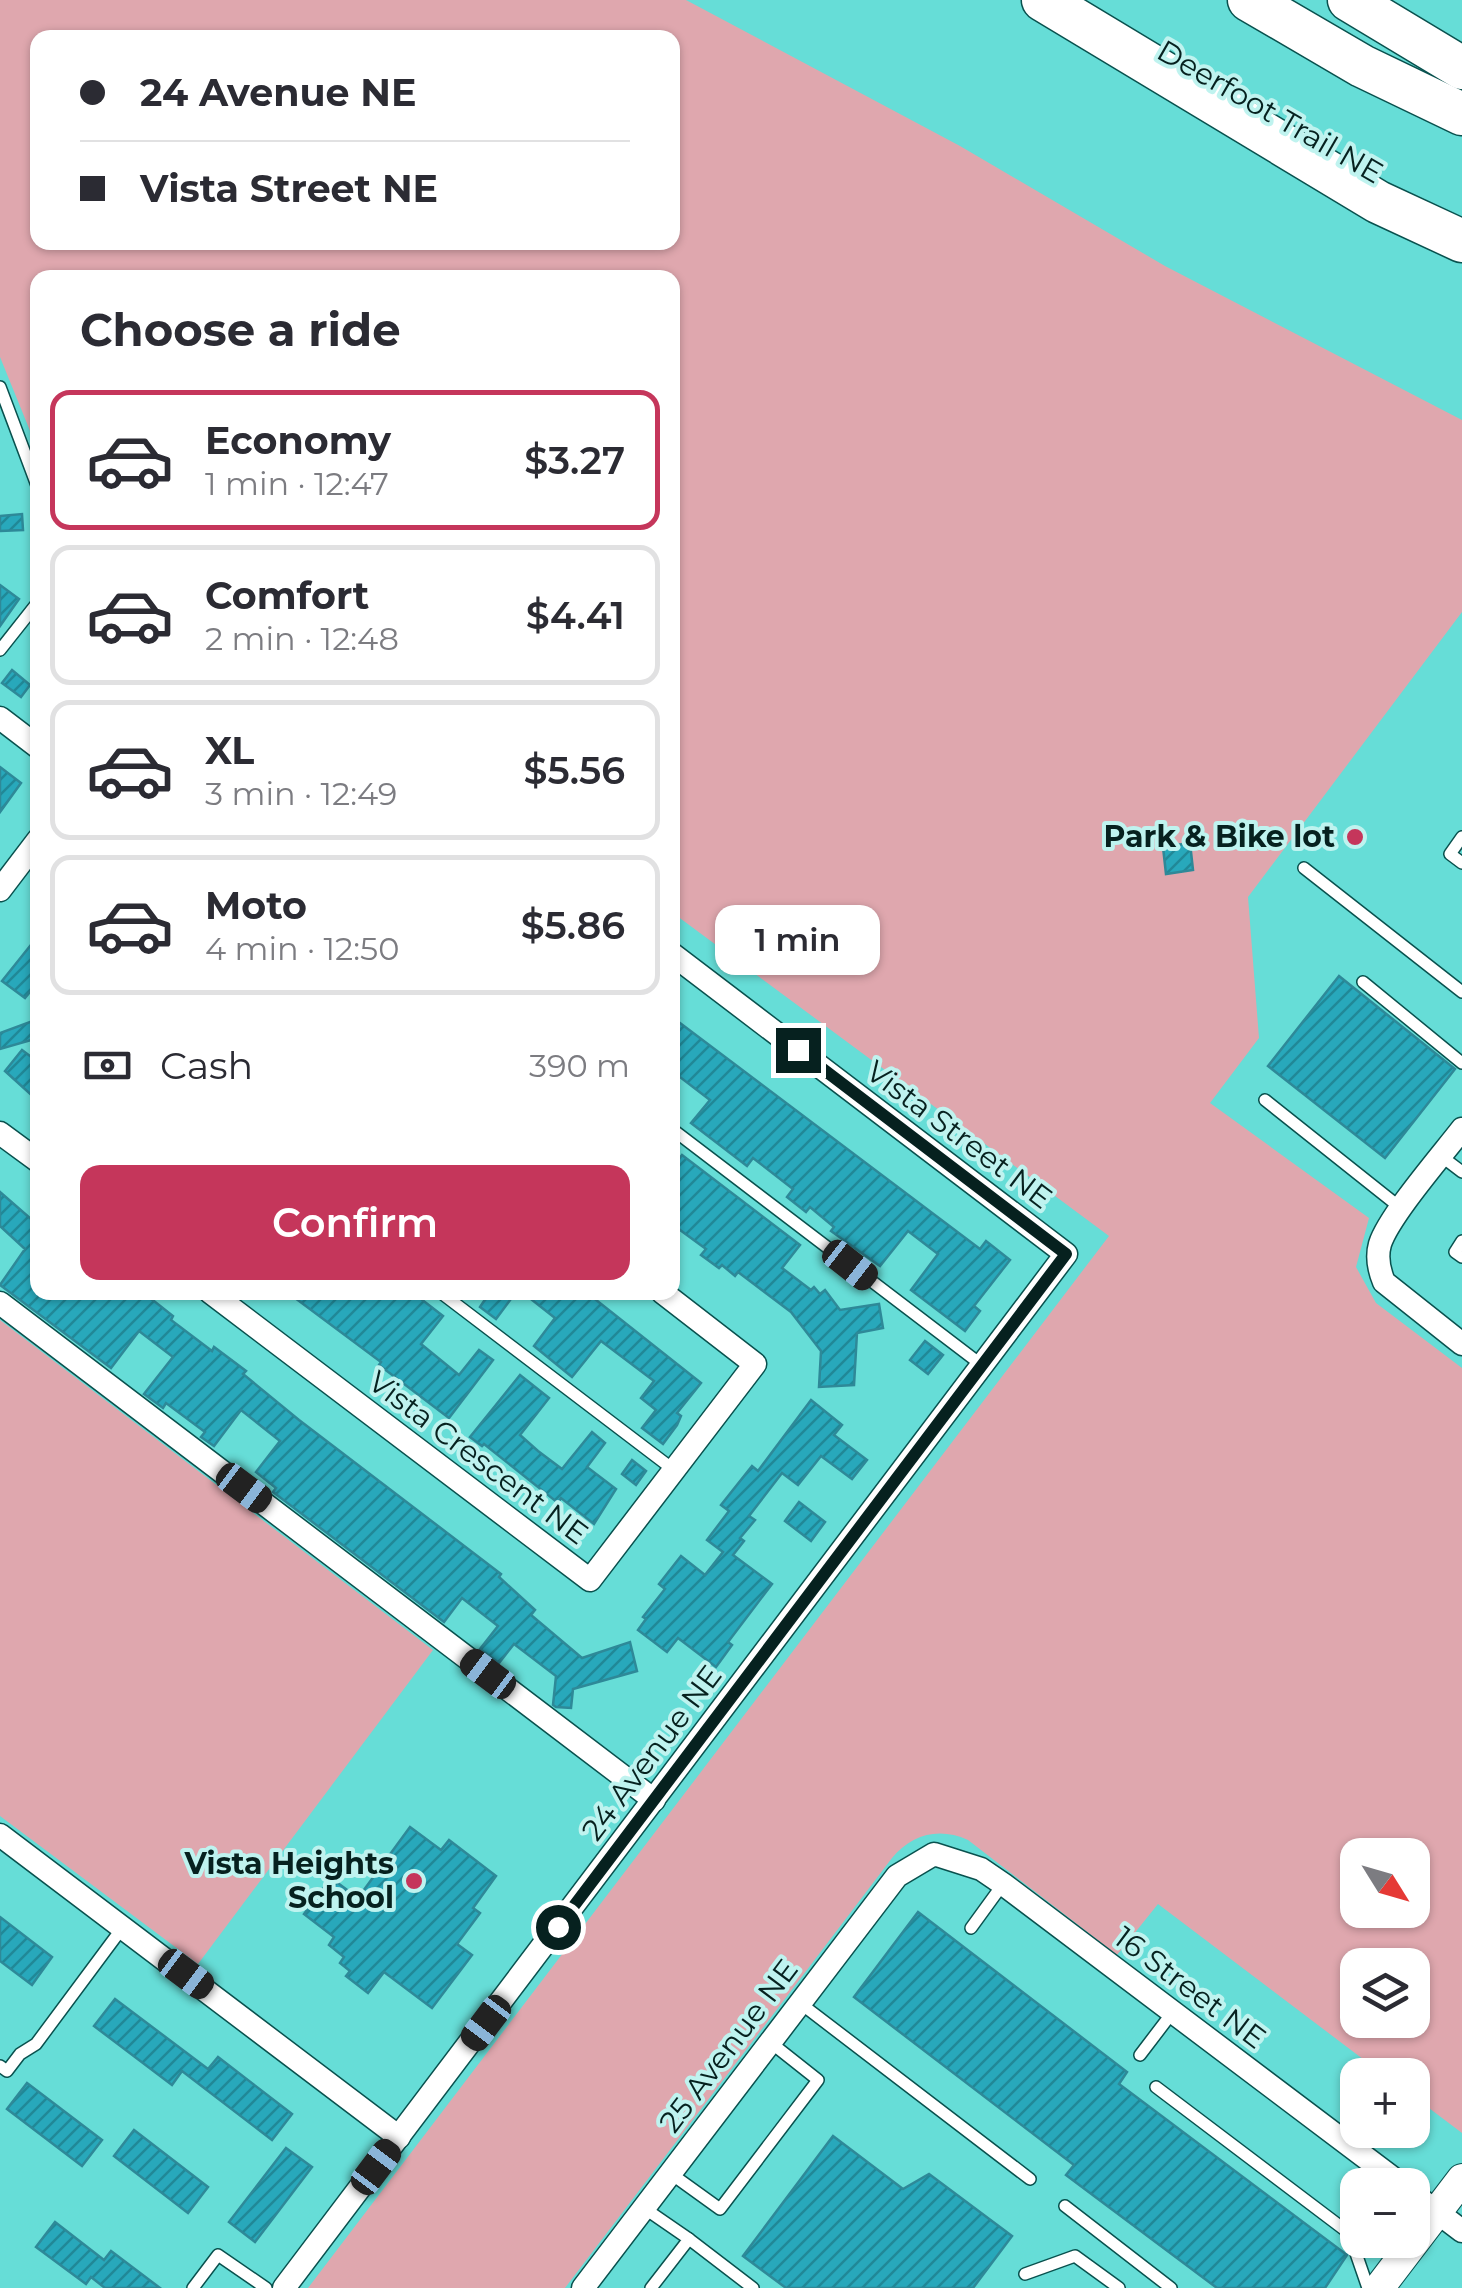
<!DOCTYPE html>
<meta charset="utf-8">
<style>
body{margin:0;font-family:Montserrat,sans-serif;background:#f7f7f7;color:#2b2b33;height:100vh;display:flex;flex-direction:column;font-size:38px;white-space:nowrap}
*{box-sizing:border-box;margin:0}
p{font-size:32px;color:#7c7c81}
.icon{flex:none;width:55px;height:55px;fill:none;stroke:currentColor;stroke-width:2;stroke-linecap:round;stroke-linejoin:round}
.map{position:relative;flex:1;overflow:hidden}
.side{position:absolute;left:30px;top:270px;width:650px;height:1030px;display:flex;flex-direction:column;background:#fff;border-radius:20px;box-shadow:0 2px 8px #0004}
.side>*{flex:none}
.hud{position:absolute;left:30px;top:30px;width:650px;height:220px;border-radius:20px;box-shadow:0 2px 8px #0004;display:grid;align-content:center;height:220px;padding:0 50px;background:#fff}
.needle{width:65px;rotate:127deg}
.controls{position:absolute;left:1340px;top:1838px;display:grid;gap:20px}
.controls a{display:grid;place-items:center;width:90px;height:90px;border-radius:20px;background:#fff;box-shadow:0 2px 8px #0004;font-size:50px}
.end{position:absolute;width:45px;height:45px;margin:-22px;border:12px solid #06211f;background:#fff;box-shadow:0 0 0 5px #fff}
.from{border-radius:50%}
.bubble{position:absolute;height:70px;border-radius:20px;background:#fff;box-shadow:0 2px 8px #0004;font-size:32px;font-weight:600;line-height:70px;text-align:center}
.car{position:absolute;width:30px;height:60px;margin:-30px -15px;border-radius:12px;box-shadow:0 0 8px 2px #0007;background:linear-gradient(#222 24%,#8ab4d8 0 40%,#222 0 76%,#8ab4d8 0 86%,#222 0)}
.hud b{display:flex;align-items:center;gap:35px;height:95px;font-size:38px}
.hud b+b{border-top:2px solid #e1e1e2}
.hud i{width:25px;height:25px;background:#2b2b33}
ul{padding:0;list-style:none}
li{display:flex;align-items:center;gap:30px;height:140px;margin:0 20px 15px;padding:0 30px;border:5px solid #e1e1e2;border-radius:20px}
li div{flex:1}
li b{display:block;font-size:38px}
li em{font-style:normal;font-weight:600}
li.selected{border-color:#c5365b}
li>.icon{width:90px;height:90px;stroke-width:1.5}
h2{padding:0 50px;font-size:45px;line-height:120px}
.pay{display:flex;align-items:center;gap:25px;height:110px;padding:0 50px;font-size:38px}
.pay p{margin-inline-start:auto}
.cta{display:flex;gap:20px;margin-top:auto;padding:20px 50px}
.cta a{flex:1;height:115px;border-radius:20px;background:#c5365b;color:#fff;font-size:40px;font-weight:600;line-height:115px;text-align:center}
.map>svg:first-child{display:block}
</style>
<div class="map">
<svg width="1462" height="2288" viewBox="0 0 1462 2288">
<defs>
<pattern id="building-hatch" width="6" height="6" patternUnits="userSpaceOnUse" patternTransform="scale(2.5)"><rect width="6" height="6" fill="#28a8bb"/><path d="M-1 1l2-2M0 6l6-6M5 7l2-2" fill="none" stroke="#208897"/></pattern>
</defs>
<rect width="100%" height="100%" fill="#66ddd7"/>
<g fill="#dfa7ae" fill-rule="evenodd">
<path d="M 0,0 L 686,0 L 960,146 L 1165,266 L 1462,420 L 1462,612 L 1248,897 L 1259,1038 L 1210,1103 L 1369,1218 L 1356,1267 L 1376,1303 L 1462,1368 L 1462,2133 L 1413,2096 L 1412,2075 L 1384,2075 L 1158,1904 L 1117,1955 L 968,1840 C 939,1827 912,1834 892,1858 L 565,2288 L 308,2288 L 1109,1236 L 673,913 L 672,278 L 38,278 L 37,448 L 0,357 ZM 38,38 L 672,38 L 672,242 L 38,242 ZM 1358,1855 L 1412,1855 L 1412,1910 L 1358,1910 ZM 1358,1965 L 1412,1965 L 1412,2020 L 1358,2020 Z"/>
<polygon points="0,1320 433,1650 198,1964 0,1816"/>
</g>
<g fill="url(#building-hatch)" stroke="#2e8998" stroke-width="2.5">
<polygon points="22,514 23,530 0,531 0,516"/>
<polygon points="0,585 19,599 0,626"/>
<polygon points="12,670 30,685 21,697 2,683"/>
<polygon points="0,767 21,783 0,812"/>
<polygon points="1190,843 1193,870 1166,874 1163,847"/>
<polygon points="38,936 38,982 25,998 2,981"/>
<polygon points="1339,976 1455,1069 1385,1158 1268,1066"/>
<polygon points="672,1017 980,1249 986,1241 1010,1260 974,1306 980,1311 965,1331 911,1290 938,1254 908,1231 880,1266 831,1231 834,1227 810,1207 806,1212 787,1197 793,1189 753,1158 747,1166 691,1123 710,1100 672,1071"/>
<polygon points="38,1019 38,1038 0,1049 0,1033"/>
<polygon points="22,1050 38,1062 38,1101 5,1071"/>
<polygon points="682,1155 800,1245 782,1268 811,1290 814,1287 820,1294 825,1290 840,1310 879,1304 883,1328 857,1333 854,1385 819,1387 821,1351 791,1312 738,1272 735,1276 722,1265 719,1268 701,1255 706,1249 672,1224 672,1168"/>
<polygon points="0,1192 38,1225 38,1292 139,1292 154,1301 173,1316 171,1320 212,1351 214,1347 246,1371 243,1374 299,1420 501,1574 499,1577 535,1610 531,1615 582,1658 630,1642 637,1671 573,1689 571,1708 556,1707 553,1705 556,1676 514,1644 499,1663 480,1649 498,1626 462,1598 444,1622 273,1492 276,1488 256,1472 280,1441 241,1410 214,1446 201,1437 205,1432 166,1403 163,1408 144,1394 173,1357 139,1331 111,1368 0,1285 25,1249 0,1226"/>
<polygon points="287,1292 412,1292 443,1316 421,1344 459,1375 479,1350 493,1360 449,1418 379,1365 381,1362"/>
<polygon points="490,1292 516,1292 496,1319 480,1307"/>
<polygon points="522,1292 586,1292 701,1383 677,1413 681,1416 677,1425 663,1444 642,1428 656,1410 641,1398 654,1381 601,1341 572,1377 534,1346 555,1318"/>
<polygon points="925,1341 943,1355 928,1374 910,1360"/>
<polygon points="520,1375 549,1398 520,1435 538,1451 562,1469 592,1432 605,1443 587,1467 616,1489 594,1524 561,1498 558,1503 484,1444 482,1446 470,1437"/>
<polygon points="811,1400 842,1425 834,1435 867,1460 852,1479 821,1456 798,1485 782,1473 749,1516 755,1520 740,1538 744,1541 733,1555 772,1584 728,1642 732,1645 716,1667 678,1638 667,1652 638,1630 646,1619 643,1617 665,1589 659,1584 681,1556 705,1575 723,1552 707,1540 729,1511 721,1505 752,1466 758,1471"/>
<polygon points="632,1460 646,1471 636,1485 622,1474"/>
<polygon points="799,1502 825,1522 811,1541 785,1521"/>
<polygon points="410,1827 441,1850 449,1840 496,1876 473,1908 480,1913 457,1944 472,1955 432,2008 384,1972 368,1993 346,1976 350,1971 340,1963 344,1957 329,1945 334,1937 304,1914 331,1878 358,1898"/>
<polygon points="918,1912 1127,2072 1119,2084 1347,2255 1325,2288 1217,2288 1066,2175 1074,2165 854,1997"/>
<polygon points="0,1917 52,1957 32,1985 0,1961"/>
<polygon points="115,1999 208,2069 218,2057 292,2114 272,2140 182,2071 172,2085 94,2026"/>
<polygon points="27,2083 102,2140 82,2166 7,2109"/>
<polygon points="134,2130 208,2187 188,2213 114,2156"/>
<polygon points="833,2136 903,2189 929,2174 1012,2236 973,2288 786,2288 743,2256"/>
<polygon points="286,2148 312,2167 255,2242 229,2222"/>
<polygon points="55,2222 104,2260 111,2251 160,2288 105,2288 91,2277 86,2284 36,2247"/>
</g>
<g fill="none" stroke-linecap="round" stroke-linejoin="round">
<defs>
<g id="service">
<polyline points="0,387 38,488"/>
<polyline points="0,650 38,602"/>
<polyline points="1462,837 1450,854 1462,863"/>
<polyline points="1304,868 1462,992"/>
<polyline points="1363,982 1462,1063"/>
<polyline points="1265,1100 1402,1209"/>
<polyline points="672,1129 983,1366"/>
<polyline points="1441,1156 1462,1172"/>
<polyline points="1462,1241 1455,1252 1462,1257"/>
<polyline points="440,1292 674,1470"/>
<polyline points="971,1928 1003,1884"/>
<polyline points="800,2003 1030,2179"/>
<polyline points="1140,2055 1172,2013"/>
<polyline points="0,2066 7,2071 20,2054 36,2044 123,1927"/>
<polyline points="1156,2087 1349,2233 1368,2288"/>
<polyline points="670,2173 720,2209 818,2080 770,2042"/>
<polyline points="1065,2206 1171,2288"/>
<polyline points="644,2208 689,2239 651,2288"/>
<polyline points="689,2239 753,2288"/>
<polyline points="1025,2274 1075,2256 1119,2288"/>
<polyline points="193,2288 218,2255 266,2288"/>
</g>
<g id="minor">
<polyline points="0,718 38,747"/>
<polyline points="0,890 38,840"/>
<path d="M 1462,1129 C 1442,1155 1389,1216 1380,1244 C 1376,1258 1379,1270 1384,1282 L 1462,1344"/>
<polyline points="0,1133 38,1161"/>
<polyline points="210,1292 590,1580 755,1364 662,1292"/>
<polyline points="0,1303 654,1800"/>
<polyline points="0,1835 399,2137"/>
<polyline points="1412,2193 1462,2231"/>
<polyline points="284,2288 1066,1254 672,954"/>
<polyline points="583,2288 897,1876 934,1854 981,1869 1003,1884 1402,2185"/>
</g>
<polyline id="tertiary" points="1379,2288 1462,2179"/>
<g id="motorway">
<polyline points="1043,0 1378,202 1462,241"/>
<polyline points="1249,0 1362,66 1462,114"/>
<polyline points="1349,0 1462,68"/>
</g>
</defs>
<use href="#service" stroke="#09514e" stroke-width="14"/>
<use href="#minor" stroke="#09514e" stroke-width="25"/>
<use href="#tertiary" stroke="#09514e" stroke-width="32"/>
<use href="#motorway" stroke="#09514e" stroke-width="45"/>
<use href="#service" stroke="#fff" stroke-width="11"/>
<use href="#minor" stroke="#fff" stroke-width="22"/>
<use href="#tertiary" stroke="#fff" stroke-width="30"/>
<use href="#motorway" stroke="#fff" stroke-width="42"/>
</g>
<g fill="none" stroke-linecap="round" stroke-linejoin="round">
<polyline stroke="#06211f" stroke-width="12" points="558,1927 1066,1254 798,1050"/>
</g>
<g fill="#c5365b" stroke="#bff3ef" stroke-width="4">
<circle cx="1355" cy="837" r="10"/>
<circle cx="414" cy="1881" r="10"/>
</g>
<g text-anchor="middle" stroke-width="8" stroke-linejoin="round" paint-order="stroke">
<g font-size="30" fill="#06211f" stroke="#bff3ef">
<text transform="translate(1270 112) rotate(30)" y="10">Deerfoot Trail NE</text>
<text transform="translate(959 1135) rotate(37)" y="10">Vista Street NE</text>
<text transform="translate(478 1458) rotate(37)" y="10">Vista Crescent NE</text>
<text transform="translate(652 1753) rotate(-53)" y="10">24 Avenue NE</text>
<text transform="translate(1190 1988) rotate(37)" y="10">16 Street NE</text>
<text transform="translate(729 2046) rotate(-53)" y="10">25 Avenue NE</text>
</g>
<g font-size="30" font-weight="bold" fill="#06211f" stroke="#bff3ef" text-anchor="end">
<text x="1335" y="847">Park &amp; Bike lot</text>
<text x="394" y="1874">Vista Heights<tspan x="394" dy="34">School</tspan></text>
</g>
</g>
</svg>
<div class="controls">
<a><svg class="needle" viewBox="-14 -14 28 28"><path d="M0-13l5 13h-10z" fill="#e53935"/><path d="M0 13l5-13h-10z" fill="#7c7c81"/></svg></a>
<a><svg class="icon" aria-label="layers" viewBox="0 0 24 24"><path d="M12 4l9 5-9 5-9-5zM3 14l9 5 9-5"/></svg></a>
<a>+</a>
<a>−</a>
</div>
<i class="end from" style="left:558px;top:1927px"></i>
<i class="end" style="left:798px;top:1050px"></i>
<div class="bubble" style="left:715px;top:905px;width:165px">1 min</div>
<i class="car" style="left:850px;top:1265px;rotate:128deg"></i>
<i class="car" style="left:244px;top:1488px;rotate:127deg"></i>
<i class="car" style="left:488px;top:1674px;rotate:307deg"></i>
<i class="car" style="left:186px;top:1974px;rotate:127deg"></i>
<i class="car" style="left:486px;top:2023px;rotate:217deg"></i>
<i class="car" style="left:376px;top:2167px;rotate:37deg"></i>
<div class="hud">
<b><i class="from"></i>24 Avenue NE</b>
<b><i></i>Vista Street NE</b>
</div>
<section class="side">
<h2>Choose a ride</h2>
<ul>
<li class="selected"><svg class="icon" aria-label="car" viewBox="0 0 24 24"><path d="M5 17H2v-5l4-1 3-4h7l3 4 3 1v5h-3M9 17h6M6 11h13"/><circle cx="7" cy="17" r="2"/><circle cx="17" cy="17" r="2"/></svg><div><b>Economy</b><p>1 min · 12:47</p></div><em>$3.27</em></li>
<li><svg class="icon" aria-label="car" viewBox="0 0 24 24"><path d="M5 17H2v-5l4-1 3-4h7l3 4 3 1v5h-3M9 17h6M6 11h13"/><circle cx="7" cy="17" r="2"/><circle cx="17" cy="17" r="2"/></svg><div><b>Comfort</b><p>2 min · 12:48</p></div><em>$4.41</em></li>
<li><svg class="icon" aria-label="car" viewBox="0 0 24 24"><path d="M5 17H2v-5l4-1 3-4h7l3 4 3 1v5h-3M9 17h6M6 11h13"/><circle cx="7" cy="17" r="2"/><circle cx="17" cy="17" r="2"/></svg><div><b>XL</b><p>3 min · 12:49</p></div><em>$5.56</em></li>
<li><svg class="icon" aria-label="car" viewBox="0 0 24 24"><path d="M5 17H2v-5l4-1 3-4h7l3 4 3 1v5h-3M9 17h6M6 11h13"/><circle cx="7" cy="17" r="2"/><circle cx="17" cy="17" r="2"/></svg><div><b>Moto</b><p>4 min · 12:50</p></div><em>$5.86</em></li>
</ul>
<div class="pay"><svg class="icon" aria-label="cash" viewBox="0 0 24 24"><path d="M3 7h18v10H3z"/><circle cx="12" cy="12" r="2"/></svg>Cash<p>390 m</p></div>
<div class="cta"><a>Confirm</a></div>
</section>
</div>
